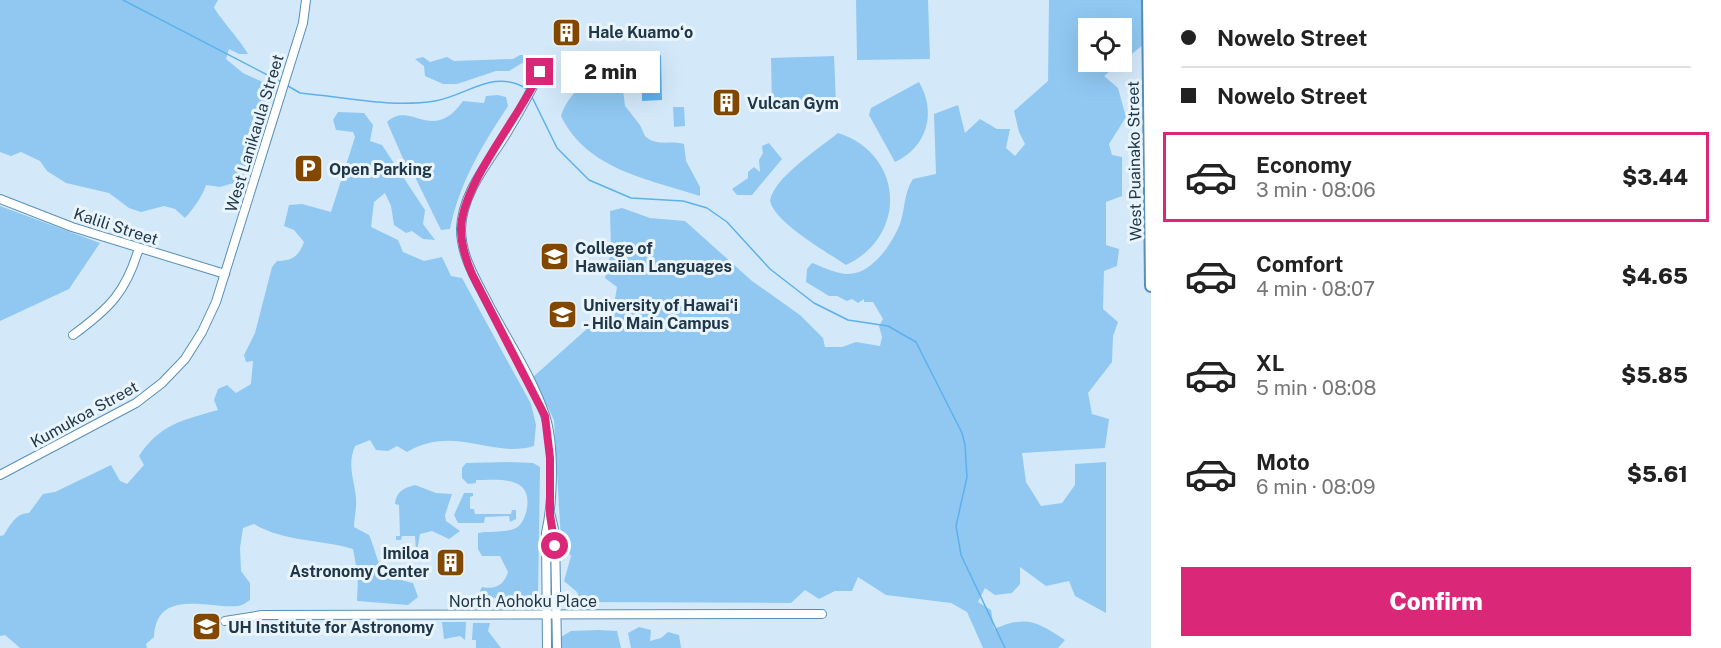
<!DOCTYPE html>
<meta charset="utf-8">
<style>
body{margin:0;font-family:"Public Sans",sans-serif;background:#f6f6f6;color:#222;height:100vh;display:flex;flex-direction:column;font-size:22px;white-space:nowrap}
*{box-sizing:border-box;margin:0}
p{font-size:20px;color:#767676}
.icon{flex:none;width:33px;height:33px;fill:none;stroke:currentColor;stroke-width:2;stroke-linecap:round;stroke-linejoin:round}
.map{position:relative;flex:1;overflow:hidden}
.side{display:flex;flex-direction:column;background:#fff;width:570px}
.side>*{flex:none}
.hud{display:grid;align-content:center;height:132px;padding:0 30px;background:#fff}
.buttons{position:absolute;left:1078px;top:18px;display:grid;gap:12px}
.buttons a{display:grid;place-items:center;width:54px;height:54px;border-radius:0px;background:#fff;box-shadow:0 6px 24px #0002;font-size:30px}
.end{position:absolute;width:27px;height:27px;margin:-14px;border:8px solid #db2777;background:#fff;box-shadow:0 0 0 3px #fff}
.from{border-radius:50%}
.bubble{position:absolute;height:42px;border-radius:0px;background:#fff;box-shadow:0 6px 24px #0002;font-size:20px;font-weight:800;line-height:42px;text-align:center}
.hud b{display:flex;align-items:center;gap:21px;height:57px;font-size:22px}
.hud b+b{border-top:2px solid #e0e0e0}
.hud i{width:15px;height:15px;background:#222}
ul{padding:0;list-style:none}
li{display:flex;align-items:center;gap:18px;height:90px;margin:0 12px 9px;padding:0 18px;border:3px solid transparent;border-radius:0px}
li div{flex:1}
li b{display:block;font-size:22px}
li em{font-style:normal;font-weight:800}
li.selected{border-color:#db2777}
li>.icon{width:54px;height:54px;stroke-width:1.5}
.cta{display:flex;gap:12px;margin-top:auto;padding:12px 30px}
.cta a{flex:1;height:69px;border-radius:0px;background:#db2777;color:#fff;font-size:24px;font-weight:800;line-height:69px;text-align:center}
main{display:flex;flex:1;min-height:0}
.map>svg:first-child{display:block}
</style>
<main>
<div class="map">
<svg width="1151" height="648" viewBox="0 0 1151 648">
<rect width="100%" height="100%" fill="#d3e9fa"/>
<g fill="#90c8f2" fill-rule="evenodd">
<path d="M 0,0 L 218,0 L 214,7 C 217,15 241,41 248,54 L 239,54 L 229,49 L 226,59 L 243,73 L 265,83 L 270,98 L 248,173 L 244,180 L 220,187 L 206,185 C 202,197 194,208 185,218 L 175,209 L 164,206 L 141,212 L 129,208 L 109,193 L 66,183 L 47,171 L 40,161 L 21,152 L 11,156 L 0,152 Z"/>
<polygon points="856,0 928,0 930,59 857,60"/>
<path d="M 1049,0 L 1142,0 L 1143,45 L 1104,76 L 1118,88 L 1126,117 L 1109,144 L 1112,155 L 1122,157 L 1122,196 L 1106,202 L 1106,245 L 1119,249 L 1117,266 L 1104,271 L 1103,309 L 1118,322 L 1113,336 L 1112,362 L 1088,393 L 1092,414 L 1109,419 L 1105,448 L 1022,453 L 1026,482 L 1041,506 L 1062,503 L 1075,485 L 1075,464 L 1106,462 L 1106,613 L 1075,596 L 1069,581 L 1046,586 L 1020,567 L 1020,584 L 1012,593 L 995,595 L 985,588 L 978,602 L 991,610 L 994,629 C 1027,615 1037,622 1065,640 L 1058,648 L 983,648 L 967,612 L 951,603 L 886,595 L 858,577 L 852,591 L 835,591 L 819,599 L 805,590 L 791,603 L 581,602 L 577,592 L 564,581 L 571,556 L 561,541 L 554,420 L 533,377 L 598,319 L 606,321 L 613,311 L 617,287 L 605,278 L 611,251 L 610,211 L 622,208 L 650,218 L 685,221 L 752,281 L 800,315 L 823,338 L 825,347 L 842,347 L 856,342 L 880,346 L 882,337 L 879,326 L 883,319 L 873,302 L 864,302 L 864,299 L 858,303 L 852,299 L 847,301 L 837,296 L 829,296 L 806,282 L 807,269 L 812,263 C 823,267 836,274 848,274 C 872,274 892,244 900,224 C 905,209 904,192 913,179 L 936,174 L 934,114 L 958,105 L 965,133 L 980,119 L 997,129 L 1010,129 L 1006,148 L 1015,156 L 1025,144 L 1019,132 L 1014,111 L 1048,81 ZM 1089,28 L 1122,28 L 1122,62 L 1089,62 Z"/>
<polygon points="520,55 528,55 527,60 509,71 496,71 457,84 443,84 425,76 424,66 415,59 423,57 430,62 447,57 454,61 513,59"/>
<polygon points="834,56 836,104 772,106 771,58"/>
<path d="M 605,63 L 616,69 L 622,82 L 625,106 L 640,125 L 645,136 C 656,147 670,140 684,144 L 686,161 L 700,187 L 700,196 C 649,179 587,170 561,116 C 569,91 589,82 605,63 Z"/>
<path d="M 919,82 C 937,113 927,147 895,162 L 869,115 L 871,108 Z"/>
<path d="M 498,95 L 506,97 L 508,106 C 482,146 460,181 450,229 L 441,230 L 415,177 L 405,163 L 387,122 C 411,99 432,145 463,101 L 484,103 L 486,96 Z"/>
<polygon points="673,107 684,107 685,126 674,127"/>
<path d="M 338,112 L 364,113 L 373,125 L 370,141 L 382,145 L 425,210 L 423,224 L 435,240 L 423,239 L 412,231 L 406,233 L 394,225 L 391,206 L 385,193 L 374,202 L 371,227 L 398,240 L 403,252 L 424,261 L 442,257 L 451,276 L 462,278 L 531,404 L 536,425 L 534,446 C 491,459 455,424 407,452 L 397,446 L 388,451 L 376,450 L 370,440 L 355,446 C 347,465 354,478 356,498 C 357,508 354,518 354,527 L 369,535 C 382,566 374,574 413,583 L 418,597 L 408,605 L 357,601 L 358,577 L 353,549 C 320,539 284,542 254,524 L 243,528 L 240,548 L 241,571 L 250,583 L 250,600 C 247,602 242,606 238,606 C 210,609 156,587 154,637 L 146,644 L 147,648 L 20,648 L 5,635 L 0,636 L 0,536 L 4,535 C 10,525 16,513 29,513 L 43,494 L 55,492 L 111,465 L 120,481 L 127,484 L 144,465 L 139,456 C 160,424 183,420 218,410 L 214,400 L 218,389 L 227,385 L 236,393 L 251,384 L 253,361 L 246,362 L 244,355 L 255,333 L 272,267 L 277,261 C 292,261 299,256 304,242 L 294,230 L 284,226 L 289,205 L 302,204 L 331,212 L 355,137 L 353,132 L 336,130 L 333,120 Z"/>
<path d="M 838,133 C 904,154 908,236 846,265 C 827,252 775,223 770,201 C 774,177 820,148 838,133 Z"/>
<polygon points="769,143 782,159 752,195 737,195 732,189 748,178 748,172 754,167 760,172 759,160 763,153 762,146"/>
<polygon points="0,206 100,243 69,289 0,321"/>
<path d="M 509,462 L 533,463 L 540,467 L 538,597 L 534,607 L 487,596 L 480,591 L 482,587 C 495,590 504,585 508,572 L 500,556 L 482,556 L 478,549 L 478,533 C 489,531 506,533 516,528 C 522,525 526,515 527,508 C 532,475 498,480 476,480 L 476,483 L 468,484 L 462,478 L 462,468 L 466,463 Z"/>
<path d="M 415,485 L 436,493 L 452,494 L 445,515 L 446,521 L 460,531 L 449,539 L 432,531 L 420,534 L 416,556 L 411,558 L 402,556 L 402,551 L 416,550 L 415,536 L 402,536 L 401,540 L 396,540 L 396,536 L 400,536 L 399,505 L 395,504 C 396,492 403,488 415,485 Z"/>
<polygon points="464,493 473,493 473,496 470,497 470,509 474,509 475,514 511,514 512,510 516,510 516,519 510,522 509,516 485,517 484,523 458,523 454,515"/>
<polygon points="442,622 466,622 465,640 460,636 444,639"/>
<polygon points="473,623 490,623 488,631 501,648 476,648 476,640 472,640"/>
<polygon points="639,627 651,630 650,641 661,638 668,632 679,635 681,648 631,648 628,633"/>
<polygon points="599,630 617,631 621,648 561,648 561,637 571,631"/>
</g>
<polygon fill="#5cb1eb" points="661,55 662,100 642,101 641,56"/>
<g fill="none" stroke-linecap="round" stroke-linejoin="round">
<g stroke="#5cb1eb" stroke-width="1.5">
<polyline points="123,0 281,82"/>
<path d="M 288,86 L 300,93 C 344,97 391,108 435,101 C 468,95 494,68 527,89"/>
<polyline points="531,95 557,148 589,180 631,198 683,201 707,208 727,222 770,269 814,303 848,320 888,326 916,342 962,433 965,445 967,477 956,526 961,555 1005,648"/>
</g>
<defs>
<g id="minor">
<path d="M 544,62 C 535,86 521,109 508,131 C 490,161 462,192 461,229 C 461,257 477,281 489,305 C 508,341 532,377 545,415 C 555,445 553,502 546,533 L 547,648"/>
<polyline points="0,199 72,227 225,274"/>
<path d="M 73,335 C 110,308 126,292 139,248"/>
<polyline points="0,475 136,403 162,383 185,359 202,332 216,302 303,23 306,0"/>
<polyline points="551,516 555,534 557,648"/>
<polyline points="225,621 262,615 822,614"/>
</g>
<polyline id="highway" points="1148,0 1151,286"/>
</defs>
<use href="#minor" stroke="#588fb6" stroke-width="10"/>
<use href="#highway" stroke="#588fb6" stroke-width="14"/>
<use href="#minor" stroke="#fff" stroke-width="8"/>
<use href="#highway" stroke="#fff" stroke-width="10"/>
</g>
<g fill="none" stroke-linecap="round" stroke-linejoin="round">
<path stroke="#db2777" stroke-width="8" d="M 540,72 C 520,117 462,183 461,229 C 461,245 466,260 472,274 L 545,416 L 550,458 L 550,515 L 555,546"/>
</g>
<defs>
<symbol id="building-square" viewBox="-11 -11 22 22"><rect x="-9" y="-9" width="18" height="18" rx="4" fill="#834800" stroke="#e9f4fd"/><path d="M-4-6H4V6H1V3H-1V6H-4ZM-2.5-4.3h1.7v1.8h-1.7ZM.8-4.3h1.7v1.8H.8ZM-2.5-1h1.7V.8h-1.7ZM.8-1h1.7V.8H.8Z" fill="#fff"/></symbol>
<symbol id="parking-square" viewBox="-11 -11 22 22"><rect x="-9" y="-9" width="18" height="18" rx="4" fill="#834800" stroke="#e9f4fd"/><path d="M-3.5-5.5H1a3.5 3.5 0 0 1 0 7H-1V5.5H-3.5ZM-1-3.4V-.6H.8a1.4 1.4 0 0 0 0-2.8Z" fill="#fff"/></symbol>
<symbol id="university-square" viewBox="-11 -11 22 22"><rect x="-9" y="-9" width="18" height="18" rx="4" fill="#834800" stroke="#e9f4fd"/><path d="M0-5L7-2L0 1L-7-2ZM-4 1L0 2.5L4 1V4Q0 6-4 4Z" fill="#fff"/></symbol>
</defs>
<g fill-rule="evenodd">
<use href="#building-square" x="550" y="16" width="33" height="33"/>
<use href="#building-square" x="710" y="86" width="33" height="33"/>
<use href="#parking-square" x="292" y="152" width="33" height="33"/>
<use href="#university-square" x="538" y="240" width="33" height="33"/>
<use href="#university-square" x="546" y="298" width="33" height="33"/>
<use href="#building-square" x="434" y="546" width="33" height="33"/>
<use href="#university-square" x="190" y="610" width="33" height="33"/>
</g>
<g text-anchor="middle" stroke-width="6" stroke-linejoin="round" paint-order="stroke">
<g font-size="16" font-weight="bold" fill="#203747" stroke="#e9f4fd" text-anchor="start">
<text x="588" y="38">Hale Kuamoʻo</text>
<text x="747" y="109">Vulcan Gym</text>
<text x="329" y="175">Open Parking</text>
<text x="575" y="254">College of<tspan x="575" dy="18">Hawaiian Languages</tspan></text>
<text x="583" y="311">University of Hawaiʻi<tspan x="583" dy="18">- Hilo Main Campus</tspan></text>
<text x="429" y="559" text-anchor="end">Imiloa<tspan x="429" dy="18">Astronomy Center</tspan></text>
<text x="228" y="633">UH Institute for Astronomy</text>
</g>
<g font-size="16" fill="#203747" stroke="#e9f4fd">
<text transform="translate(254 133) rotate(-73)" y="6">West Lanikaula Street</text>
<text transform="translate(1134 161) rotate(-91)" y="6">West Puainako Street</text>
<text transform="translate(116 226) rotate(18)" y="6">Kalili Street</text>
<text transform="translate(84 414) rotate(-29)" y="6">Kumukoa Street</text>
<text x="523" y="607">North Aohoku Place</text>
</g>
</g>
</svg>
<div class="buttons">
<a><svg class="icon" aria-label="locate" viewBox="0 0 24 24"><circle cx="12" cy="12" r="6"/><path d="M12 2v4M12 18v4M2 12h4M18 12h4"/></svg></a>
</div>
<i class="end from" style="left:555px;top:546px"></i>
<i class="end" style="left:540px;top:72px"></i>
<div class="bubble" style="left:561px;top:51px;width:99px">2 min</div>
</div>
<section class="side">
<div class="hud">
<b><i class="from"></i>Nowelo Street</b>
<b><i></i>Nowelo Street</b>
</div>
<ul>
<li class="selected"><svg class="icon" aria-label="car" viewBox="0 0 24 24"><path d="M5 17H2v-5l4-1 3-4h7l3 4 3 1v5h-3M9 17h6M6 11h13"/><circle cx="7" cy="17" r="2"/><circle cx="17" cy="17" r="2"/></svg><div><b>Economy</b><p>3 min · 08:06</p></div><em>$3.44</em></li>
<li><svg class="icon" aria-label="car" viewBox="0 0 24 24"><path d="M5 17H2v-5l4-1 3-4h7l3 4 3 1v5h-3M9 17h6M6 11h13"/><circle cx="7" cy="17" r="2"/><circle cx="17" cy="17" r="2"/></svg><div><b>Comfort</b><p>4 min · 08:07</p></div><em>$4.65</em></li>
<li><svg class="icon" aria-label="car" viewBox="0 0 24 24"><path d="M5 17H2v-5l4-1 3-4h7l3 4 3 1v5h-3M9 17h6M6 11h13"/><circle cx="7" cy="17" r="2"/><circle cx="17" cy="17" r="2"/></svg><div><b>XL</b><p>5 min · 08:08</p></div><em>$5.85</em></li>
<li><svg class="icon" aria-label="car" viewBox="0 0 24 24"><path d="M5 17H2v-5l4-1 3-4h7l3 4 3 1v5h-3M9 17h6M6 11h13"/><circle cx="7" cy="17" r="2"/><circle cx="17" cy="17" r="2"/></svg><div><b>Moto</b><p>6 min · 08:09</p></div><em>$5.61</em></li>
</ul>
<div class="cta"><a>Confirm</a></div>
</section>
</main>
